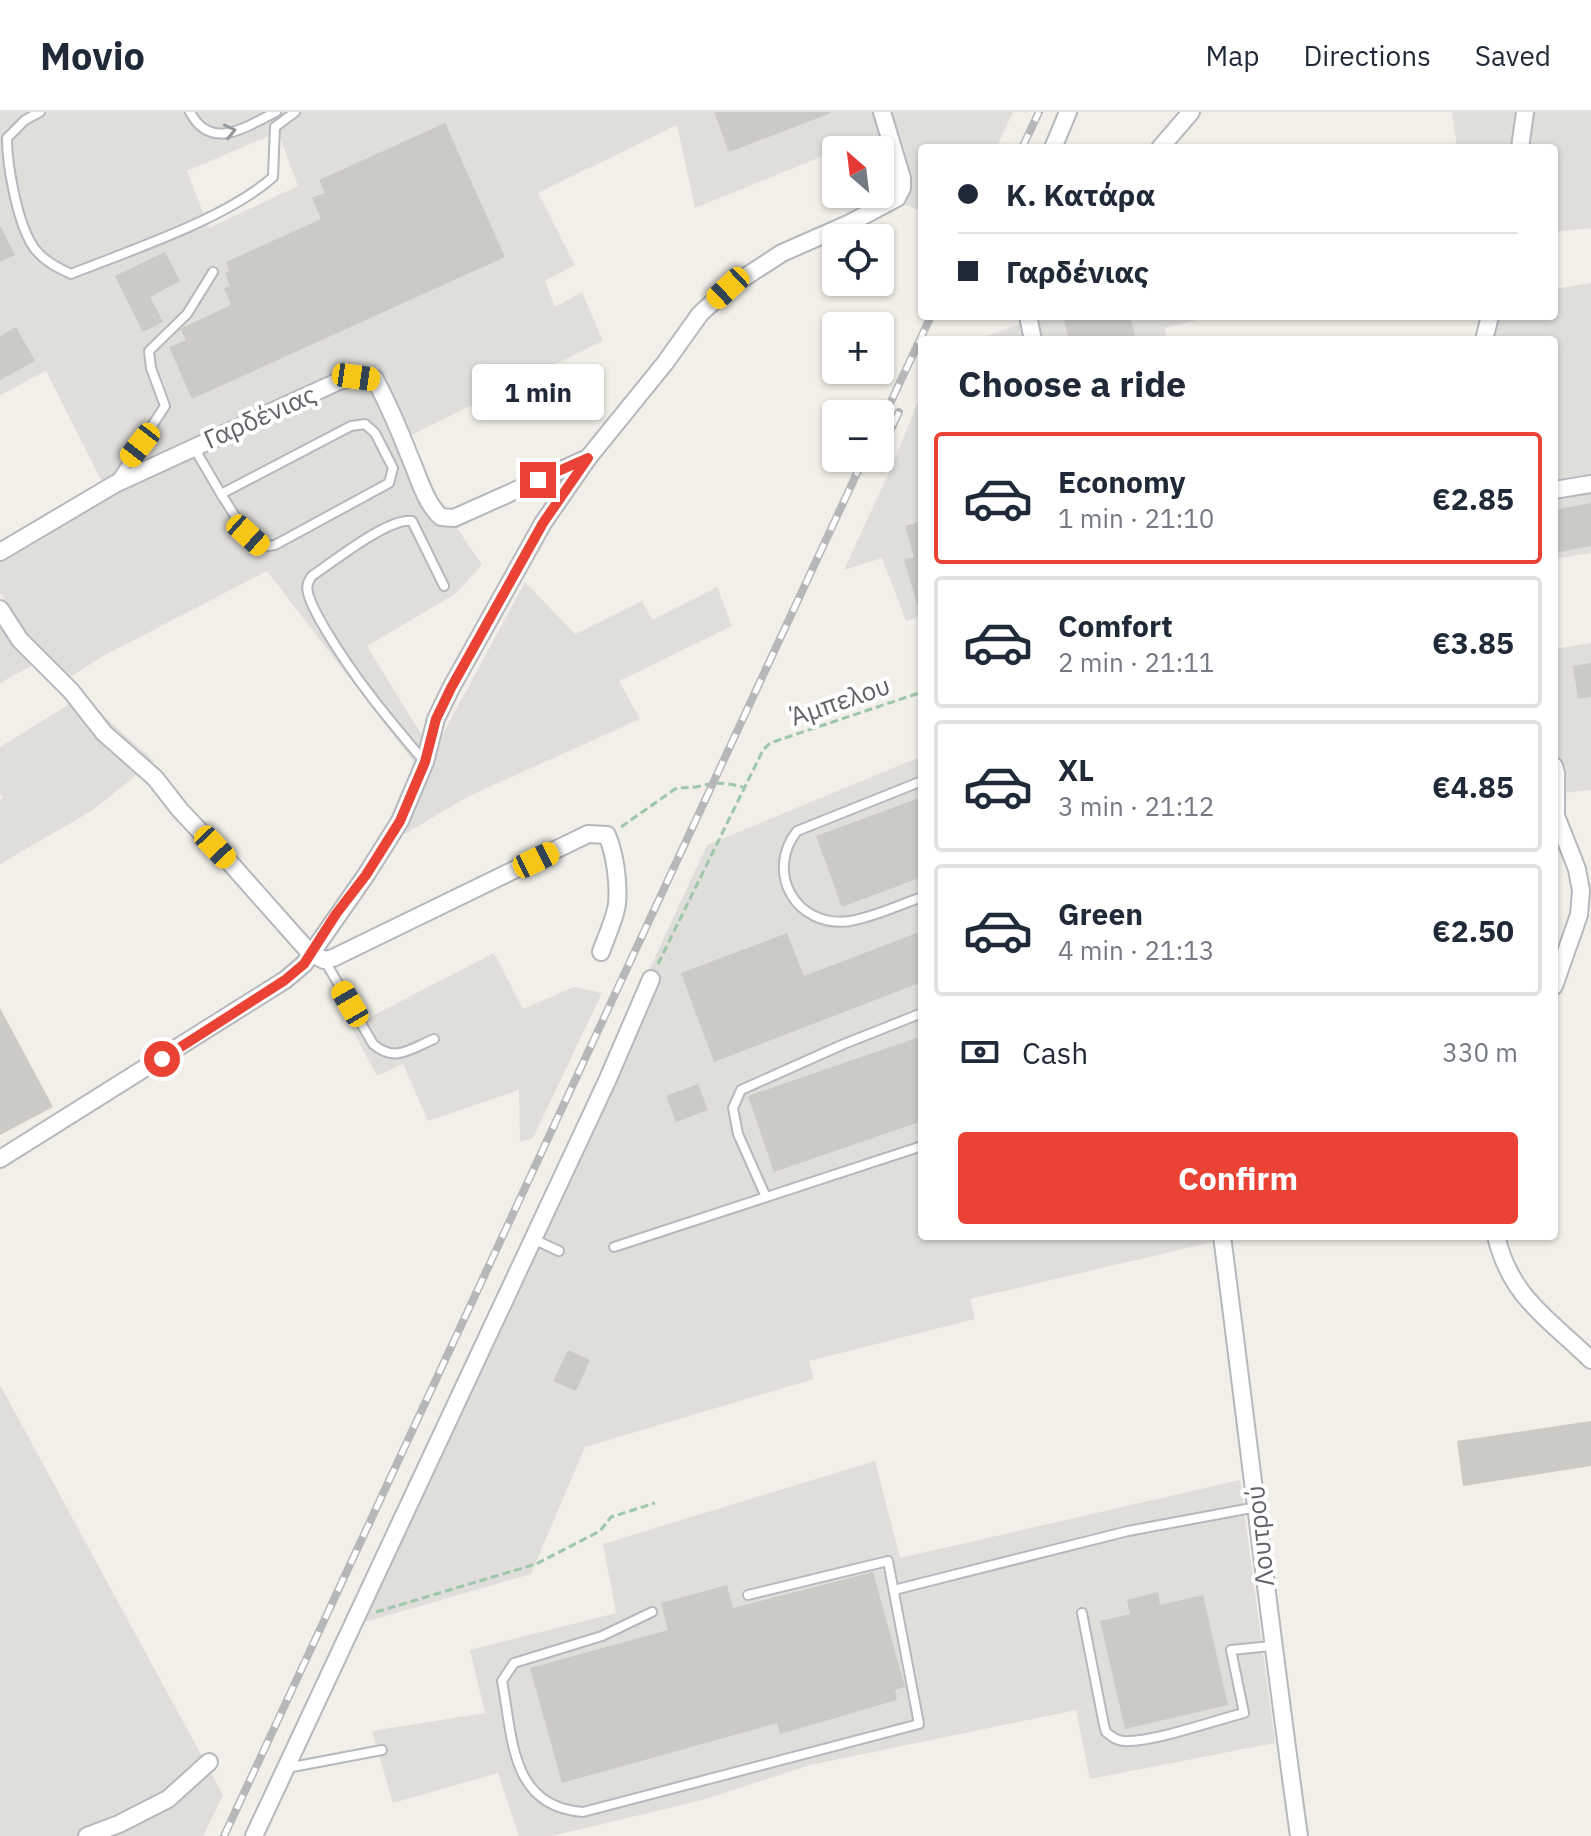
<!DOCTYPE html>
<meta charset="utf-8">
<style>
body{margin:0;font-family:"IBM Plex Sans",sans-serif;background:#f6f6f7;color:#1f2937;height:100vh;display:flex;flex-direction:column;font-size:30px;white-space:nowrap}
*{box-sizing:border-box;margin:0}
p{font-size:26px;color:#747a83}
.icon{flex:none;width:44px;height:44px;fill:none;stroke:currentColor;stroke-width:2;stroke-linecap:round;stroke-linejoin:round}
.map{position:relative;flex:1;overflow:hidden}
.sheet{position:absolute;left:918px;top:224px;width:640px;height:904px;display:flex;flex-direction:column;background:#fff;border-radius:8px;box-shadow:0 2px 6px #0004}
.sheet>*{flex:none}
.hud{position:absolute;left:918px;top:32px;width:640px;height:176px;border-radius:8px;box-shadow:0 2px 6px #0004;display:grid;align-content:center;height:176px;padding:0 40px;background:#fff}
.needle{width:52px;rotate:332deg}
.buttons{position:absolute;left:822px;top:24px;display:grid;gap:16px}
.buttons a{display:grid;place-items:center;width:72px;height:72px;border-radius:8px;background:#fff;box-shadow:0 2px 6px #0004;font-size:40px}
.end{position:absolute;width:36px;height:36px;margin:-18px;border:10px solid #ea4335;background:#fff;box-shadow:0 0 0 4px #fff}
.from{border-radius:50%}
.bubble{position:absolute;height:56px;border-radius:8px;background:#fff;box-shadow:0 2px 6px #0004;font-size:26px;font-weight:700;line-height:56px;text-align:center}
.car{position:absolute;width:24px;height:48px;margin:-24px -12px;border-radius:10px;box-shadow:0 0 6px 2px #0007;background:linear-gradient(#f5c518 24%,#345 0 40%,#f5c518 0 76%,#345 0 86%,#f5c518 0)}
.hud b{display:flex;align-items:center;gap:28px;height:76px;font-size:30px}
.hud b+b{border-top:2px solid #e0e1e3}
.hud i{width:20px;height:20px;background:#1f2937}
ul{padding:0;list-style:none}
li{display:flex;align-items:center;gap:24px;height:132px;margin:0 16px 12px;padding:0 24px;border:4px solid #e0e1e3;border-radius:8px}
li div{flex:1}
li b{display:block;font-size:30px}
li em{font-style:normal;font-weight:700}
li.current{border-color:#ea4335}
li>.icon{width:72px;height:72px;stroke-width:1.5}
h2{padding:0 40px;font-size:36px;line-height:96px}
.pay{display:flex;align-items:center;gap:20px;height:88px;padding:0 40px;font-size:30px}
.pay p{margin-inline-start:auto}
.action{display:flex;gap:16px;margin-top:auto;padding:16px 40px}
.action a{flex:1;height:92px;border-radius:8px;background:#ea4335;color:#fff;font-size:32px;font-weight:700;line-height:92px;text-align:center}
header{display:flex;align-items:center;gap:48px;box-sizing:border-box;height:112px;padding:0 40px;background:#fff;border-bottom:2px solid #e0e1e3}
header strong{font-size:38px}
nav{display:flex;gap:44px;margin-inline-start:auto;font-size:28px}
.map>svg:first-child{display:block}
</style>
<header>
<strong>Movio</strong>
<nav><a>Map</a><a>Directions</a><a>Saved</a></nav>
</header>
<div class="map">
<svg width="1591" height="1724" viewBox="0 0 1591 1724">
<rect width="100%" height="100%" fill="#f1efe8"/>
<g fill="#e0deda" fill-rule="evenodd">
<path d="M 0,0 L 1013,0 L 996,36 L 922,36 L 922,100 L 903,92 L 872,24 L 695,96 L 677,13 L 538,81 L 575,153 L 545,169 L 555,195 L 582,180 L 603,229 L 407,325 L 427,372 L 482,453 L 455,482 L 367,534 L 424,627 L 438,631 L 525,470 L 575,522 L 642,489 L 652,508 L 717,475 L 732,514 L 619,569 L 640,607 L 467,685 L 405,722 L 391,708 L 414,650 L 267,459 L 105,543 L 70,565 L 49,544 L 0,571 L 0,505 L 12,498 L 0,481 L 0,430 L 103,372 L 46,259 L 0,283 ZM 278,20 L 298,74 L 209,116 L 187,59 Z"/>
<polygon points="1452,0 1591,0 1591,116 1554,120 1554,36 1457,36"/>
<polygon points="1591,171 1591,441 1554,447 1554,228 1479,228 1485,204 1554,204 1554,177"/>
<polygon points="1019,204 1213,204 1165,216 1167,228 975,228 1020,212"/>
<polygon points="922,280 922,504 906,509 882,446 844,458 892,354"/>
<polygon points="1591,531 1591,678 1564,681 1561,657 1554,639 1554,537"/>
<polygon points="84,583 109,609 154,649 93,698 0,752 0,688 3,686 0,682 0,635"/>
<polygon points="922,644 922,1124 1212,1124 1213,1130 970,1187 975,1207 809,1249 814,1267 585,1335 531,1462 344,1516 707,733"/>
<polygon points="494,841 523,897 574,875 602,881 533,1026 520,1030 519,978 428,1009 403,952 377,964 351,915"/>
<polygon points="0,1273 223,1683 203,1724 0,1724"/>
<polygon points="875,1349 900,1446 1240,1368 1275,1631 1090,1667 1076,1598 810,1653 699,1689 551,1724 519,1724 498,1661 393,1691 372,1619 485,1601 470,1538 616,1501 603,1432"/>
</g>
<g fill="#cccac5">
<polygon points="714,0 830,0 831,1 729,40"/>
<polygon points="445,11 505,145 192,287 169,235 186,228 181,218 184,215 231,193 224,176 230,174 225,161 229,159 226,150 321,107 312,86 325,81 319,68"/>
<polygon points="0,113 15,143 0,150"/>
<polygon points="165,140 180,169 150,185 163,210 143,220 115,164"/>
<polygon points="1063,204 1130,204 1136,228 1069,228"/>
<polygon points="16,215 35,249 0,268 0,224"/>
<polygon points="1591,391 1591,434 1554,441 1554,398"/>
<polygon points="922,409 922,495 918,495 904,448 914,445 905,414"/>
<polygon points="1591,551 1591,585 1578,587 1573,554"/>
<polygon points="922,685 922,765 842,795 816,724"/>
<polygon points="922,819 922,870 714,950 681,861 787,821 804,864"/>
<polygon points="0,896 53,995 0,1023"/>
<polygon points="922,924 922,1009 774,1060 748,984"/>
<polygon points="698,972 708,998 676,1010 666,984"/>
<polygon points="568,1238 590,1248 576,1279 553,1269"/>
<polygon points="1591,1309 1591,1354 1463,1374 1457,1329"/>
<polygon points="873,1460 905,1575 895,1578 897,1588 780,1622 777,1611 562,1671 530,1556 668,1518 661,1491 727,1473 733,1496"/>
<polygon points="1158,1480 1160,1493 1203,1483 1228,1593 1125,1617 1100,1509 1130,1502 1127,1488"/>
</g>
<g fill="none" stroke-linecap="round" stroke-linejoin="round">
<defs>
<g id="service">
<path d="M 40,0 L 25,8 L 7,26 C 7,54 17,107 31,131 C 40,147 56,155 71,162 C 131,138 226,107 273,65 L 275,15 L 295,0"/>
<path d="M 190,0 C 211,40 245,15 276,0"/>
<path d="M 193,334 L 221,382 C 233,401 244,420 261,435 L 275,433 L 389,371 L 393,356 L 375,321 L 365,312 L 351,314 L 221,382"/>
<polyline points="117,367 165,294 151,256 149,239 187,202 213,160"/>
<path d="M 424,649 C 389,608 355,567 327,520 C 320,508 311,494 308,481 C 306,474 308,469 312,464 C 333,450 389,405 412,409 L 444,474"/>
<path d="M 922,669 L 797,719 C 764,761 797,817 850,809 C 874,805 899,793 922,785"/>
<path d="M 325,849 L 373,932 C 395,951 410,937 434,927"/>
<polyline points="766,1085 738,1022 733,996 741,978 844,932 922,901"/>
<polyline points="533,1127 559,1139"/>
<polyline points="614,1135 922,1034"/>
<polyline points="894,1478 1128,1419 1257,1395"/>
<path d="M 652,1500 L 602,1524 L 514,1551 L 502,1569 C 513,1626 510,1695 583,1700 L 919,1612 L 888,1449 L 748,1483"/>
<path d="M 1082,1501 L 1104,1613 L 1106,1620 C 1113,1626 1119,1630 1129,1629 C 1160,1628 1212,1609 1244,1601 L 1231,1538 L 1272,1534"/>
<polyline points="287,1656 382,1638"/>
</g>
<g id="minor">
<polyline points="1053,36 1068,0"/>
<polyline points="1160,36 1191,0"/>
<polyline points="1520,36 1525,0"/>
<polyline points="1028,204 1033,228"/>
<polyline points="1484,228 1490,204"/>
<polyline points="1554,378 1591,372"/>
<path d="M 0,440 L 115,372 L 339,269 L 356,265 L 375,267 C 388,292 399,317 409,343 C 418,363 425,391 441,405 L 454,406 L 588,346"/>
<path d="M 0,497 L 20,528 L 71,579 L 104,621 L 155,666 L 180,698 L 232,753 L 310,841 L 324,848 L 333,846 L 588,722 L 607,723 C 615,742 619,771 617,792 C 615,807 606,825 601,840"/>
<polyline points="1554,654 1556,661 1556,704 1577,757 1581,779 1579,803 1554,874"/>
<polyline points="0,1047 285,868 304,852 366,763 400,709 425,650 436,607 451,576 543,411 588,346 665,251 700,202 728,176 782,141 848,112 897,86 902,76 902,66 882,0"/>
<path d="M 1222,1124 C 1248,1324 1271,1524 1299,1724"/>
<path d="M 1496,1124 C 1511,1186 1548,1206 1591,1248"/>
<polyline points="87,1724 119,1712 168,1687 209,1650"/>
<polyline points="254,1724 607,969 651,867"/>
</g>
</defs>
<use href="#service" stroke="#b5b8bc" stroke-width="12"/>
<use href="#minor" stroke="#b5b8bc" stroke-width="20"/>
<g stroke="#9cc7a9" stroke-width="3" stroke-dasharray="8 4" stroke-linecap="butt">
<path d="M 621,715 L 675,677 C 683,675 688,676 696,675 C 718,670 720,670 743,675"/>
<polyline points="658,852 763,638 770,631 922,580"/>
<polyline points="376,1500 536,1452 600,1419 611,1405 655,1391"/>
</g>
<use href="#service" stroke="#fff" stroke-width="8"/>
<use href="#minor" stroke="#fff" stroke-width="16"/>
<defs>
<g id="rail">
<polyline points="1022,36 1039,0"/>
<polyline points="880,313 931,204"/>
<polyline points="880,340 899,300"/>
<polyline points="224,1724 864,346"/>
</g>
</defs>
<use href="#rail" stroke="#b6b7b8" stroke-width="8"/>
<use href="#rail" stroke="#fff" stroke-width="5" stroke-dasharray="15" stroke-linecap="butt"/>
</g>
<defs><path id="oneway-chevron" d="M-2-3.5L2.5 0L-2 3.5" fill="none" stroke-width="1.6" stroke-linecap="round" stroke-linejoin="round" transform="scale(2)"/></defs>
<use stroke="#979a9d" href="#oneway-chevron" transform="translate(230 19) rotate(-13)"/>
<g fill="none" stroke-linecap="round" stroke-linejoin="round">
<polyline stroke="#ea4335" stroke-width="10" points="162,947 285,868 304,852 336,802 366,763 400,709 425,650 436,607 451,576 543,411 588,346 538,368"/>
</g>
<g text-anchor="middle" stroke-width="8" stroke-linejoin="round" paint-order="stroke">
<g font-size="26" fill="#5f6368" stroke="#fff">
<text transform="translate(260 305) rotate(-24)" y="9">Γαρδένιας</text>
<text transform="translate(840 589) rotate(-19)" y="9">Άμπελου</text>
<text transform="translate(1260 1424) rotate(-96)" y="9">Λουτρού</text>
</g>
</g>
</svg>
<div class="buttons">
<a><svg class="needle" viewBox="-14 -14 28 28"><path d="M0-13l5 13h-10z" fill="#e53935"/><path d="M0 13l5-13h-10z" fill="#747a83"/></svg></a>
<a><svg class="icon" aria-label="locate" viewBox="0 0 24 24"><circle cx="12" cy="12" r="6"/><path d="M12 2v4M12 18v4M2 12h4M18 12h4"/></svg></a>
<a>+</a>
<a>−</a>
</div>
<i class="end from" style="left:162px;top:947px"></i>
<i class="end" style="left:538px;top:368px"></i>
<div class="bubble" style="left:472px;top:252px;width:132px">1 min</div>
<i class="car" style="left:728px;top:176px;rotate:227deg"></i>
<i class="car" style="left:356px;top:265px;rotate:98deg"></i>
<i class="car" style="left:140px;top:333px;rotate:218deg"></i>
<i class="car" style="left:248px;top:423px;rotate:132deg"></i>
<i class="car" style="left:215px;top:735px;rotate:137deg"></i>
<i class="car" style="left:536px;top:748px;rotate:64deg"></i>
<i class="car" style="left:350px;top:892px;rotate:330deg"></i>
<div class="hud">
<b><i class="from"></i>Κ. Κατάρα</b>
<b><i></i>Γαρδένιας</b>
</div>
<section class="sheet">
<h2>Choose a ride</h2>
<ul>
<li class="current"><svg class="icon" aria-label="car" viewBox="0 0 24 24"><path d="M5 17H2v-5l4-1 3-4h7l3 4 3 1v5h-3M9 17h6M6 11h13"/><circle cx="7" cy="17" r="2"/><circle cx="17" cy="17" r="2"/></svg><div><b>Economy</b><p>1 min · 21:10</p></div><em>€2.85</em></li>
<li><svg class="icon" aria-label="car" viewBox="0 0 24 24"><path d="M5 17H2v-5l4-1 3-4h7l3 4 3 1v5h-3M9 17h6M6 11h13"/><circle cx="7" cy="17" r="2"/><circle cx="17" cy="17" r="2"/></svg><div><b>Comfort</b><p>2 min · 21:11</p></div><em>€3.85</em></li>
<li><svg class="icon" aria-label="car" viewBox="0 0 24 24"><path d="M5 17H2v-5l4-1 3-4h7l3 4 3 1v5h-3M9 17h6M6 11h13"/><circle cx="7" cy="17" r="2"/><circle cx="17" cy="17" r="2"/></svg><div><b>XL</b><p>3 min · 21:12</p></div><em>€4.85</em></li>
<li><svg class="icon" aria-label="car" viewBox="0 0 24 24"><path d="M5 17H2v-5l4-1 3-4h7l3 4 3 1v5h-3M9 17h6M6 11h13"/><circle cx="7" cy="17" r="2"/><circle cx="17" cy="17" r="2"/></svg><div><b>Green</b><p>4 min · 21:13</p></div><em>€2.50</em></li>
</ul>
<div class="pay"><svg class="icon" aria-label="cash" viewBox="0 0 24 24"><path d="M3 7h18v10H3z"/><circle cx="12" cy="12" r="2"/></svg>Cash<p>330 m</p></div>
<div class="action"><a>Confirm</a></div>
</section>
</div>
